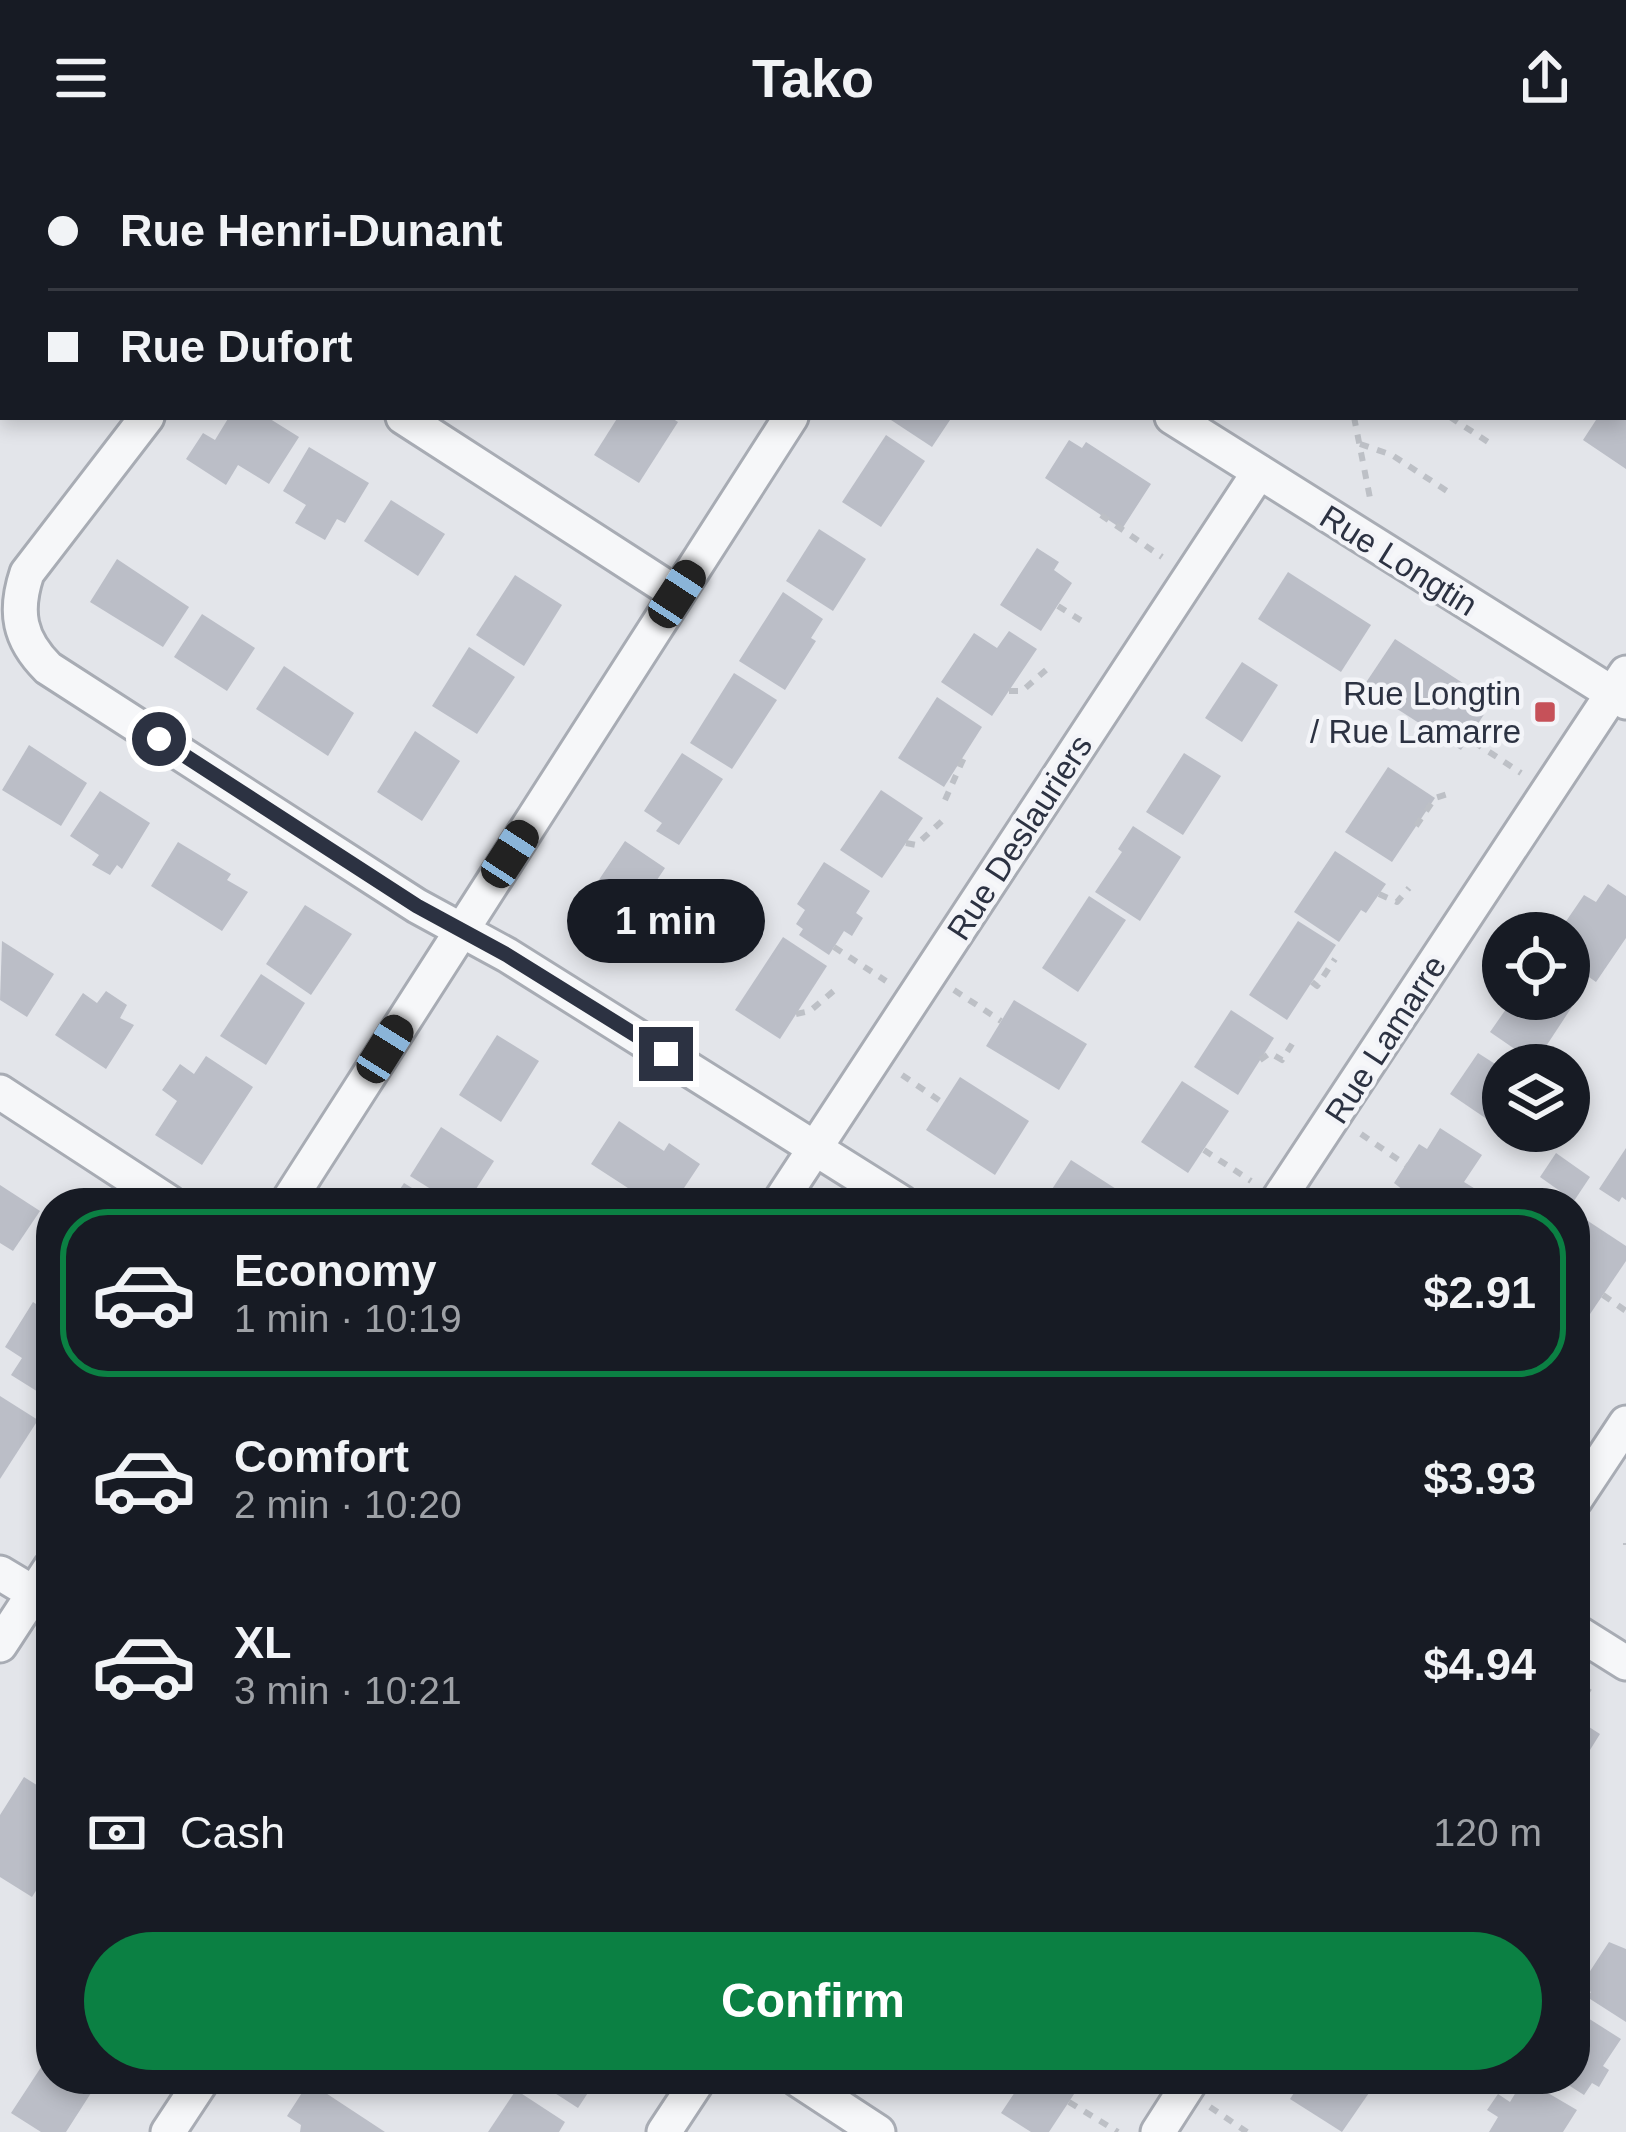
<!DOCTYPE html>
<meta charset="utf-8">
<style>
body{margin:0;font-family:Arial,sans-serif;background:#242831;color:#f1f3f6;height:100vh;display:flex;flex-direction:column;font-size:45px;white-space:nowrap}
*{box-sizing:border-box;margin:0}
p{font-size:39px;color:#9ea1a6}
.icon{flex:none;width:66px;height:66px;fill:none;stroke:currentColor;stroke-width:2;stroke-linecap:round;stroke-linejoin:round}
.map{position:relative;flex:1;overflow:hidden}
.panel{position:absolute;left:36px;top:1032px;width:1554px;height:906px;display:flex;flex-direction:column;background:#171b24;border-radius:48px;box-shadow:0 6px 18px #0003}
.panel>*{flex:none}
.banner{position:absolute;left:0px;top:0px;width:1626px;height:264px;box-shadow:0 6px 18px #0003;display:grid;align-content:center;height:264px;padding:0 48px;background:#171b24}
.tools{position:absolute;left:1482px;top:756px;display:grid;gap:24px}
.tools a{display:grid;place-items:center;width:108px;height:108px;border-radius:50%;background:#171b24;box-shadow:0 6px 18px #0003;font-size:60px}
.end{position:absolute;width:54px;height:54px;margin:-27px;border:15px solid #2c3242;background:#fff;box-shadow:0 0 0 6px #fff}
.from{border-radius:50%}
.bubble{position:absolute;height:84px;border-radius:42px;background:#171b24;box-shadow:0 6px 18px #0003;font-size:39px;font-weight:600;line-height:84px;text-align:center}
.car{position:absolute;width:36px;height:72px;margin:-36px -18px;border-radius:15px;box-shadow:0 0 9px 3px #0007;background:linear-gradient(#222 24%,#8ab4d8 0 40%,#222 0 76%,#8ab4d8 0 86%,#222 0)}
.banner b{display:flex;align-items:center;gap:42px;height:114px;font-size:45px}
.banner b+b{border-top:3px solid #363941}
.banner i{width:30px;height:30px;background:#f1f3f6}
ul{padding:21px 0 0;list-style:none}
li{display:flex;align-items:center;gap:36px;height:168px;margin:0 24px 18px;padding:0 24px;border:6px solid transparent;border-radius:48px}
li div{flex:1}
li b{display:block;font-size:45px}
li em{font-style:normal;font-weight:600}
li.selected{border-color:#0b8043}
li>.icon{width:108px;height:108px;stroke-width:1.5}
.pay{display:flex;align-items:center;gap:30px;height:132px;padding:0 48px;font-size:45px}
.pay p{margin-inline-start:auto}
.action{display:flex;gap:24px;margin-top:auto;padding:24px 48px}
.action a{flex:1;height:138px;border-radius:72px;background:#0b8043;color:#fff;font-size:48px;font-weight:600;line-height:138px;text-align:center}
header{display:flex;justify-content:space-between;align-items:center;height:156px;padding:0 48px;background:#171b24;font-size:54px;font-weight:600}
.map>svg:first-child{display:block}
</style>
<header><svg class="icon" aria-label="menu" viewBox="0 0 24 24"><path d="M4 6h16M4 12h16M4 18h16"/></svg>Tako<svg class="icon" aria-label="share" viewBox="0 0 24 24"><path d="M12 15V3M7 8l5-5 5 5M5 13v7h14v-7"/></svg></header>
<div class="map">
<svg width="1626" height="1976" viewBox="0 0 1626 1976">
<rect width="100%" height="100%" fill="#e3e5ea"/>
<g fill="#bbbec7">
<polygon points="229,261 267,261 299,281 269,328 238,309 226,329 186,303 203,277 215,284"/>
<polygon points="618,261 670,261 678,266 639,327 594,299"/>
<polygon points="893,261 952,261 932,291 891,264"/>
<polygon points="1591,261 1626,261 1626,313 1583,284 1596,264"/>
<polygon points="886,279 925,305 881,371 842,346"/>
<polygon points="1069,284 1082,292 1086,286 1151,328 1122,373 1045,322"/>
<polygon points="309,291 369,327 345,367 337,363 325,384 295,367 306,349 283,335"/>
<polygon points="391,344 445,378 418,420 364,385"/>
<polygon points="819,373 866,403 833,455 786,425"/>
<polygon points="1037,392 1059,406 1054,414 1072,427 1041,475 1000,449"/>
<polygon points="117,403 189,451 163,491 90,446"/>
<polygon points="1288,416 1371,469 1341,516 1258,463"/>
<polygon points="515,419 562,449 524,510 476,479"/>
<polygon points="783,436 823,463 811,482 816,485 785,534 739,505"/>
<polygon points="202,458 255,492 227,535 174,501"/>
<polygon points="1009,475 1037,493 992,560 941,526 974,477 997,492"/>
<polygon points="1395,483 1492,546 1461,594 1363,531"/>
<polygon points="469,491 515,521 477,578 432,550"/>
<polygon points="1242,506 1278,529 1242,586 1205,562"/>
<polygon points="284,510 354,557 328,600 256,553"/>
<polygon points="734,517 777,544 732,613 690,587"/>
<polygon points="937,541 982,571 944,631 898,602"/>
<polygon points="415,575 460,605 422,665 377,636"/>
<polygon points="29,589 87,627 61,670 2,634"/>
<polygon points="682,597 723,623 679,689 656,675 662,667 644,655"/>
<polygon points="1184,597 1221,620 1183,679 1146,656"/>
<polygon points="1388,611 1435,642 1392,706 1345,676"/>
<polygon points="881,634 923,662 882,722 840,694"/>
<polygon points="100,635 150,667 122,713 117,709 110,719 92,709 99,699 70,680"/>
<polygon points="1133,670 1181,701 1140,765 1095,736 1122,696 1118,693"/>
<polygon points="625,685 665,712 616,785 594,770 601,758 584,746"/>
<polygon points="178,686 231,718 227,724 248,736 222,775 151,730"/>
<polygon points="1335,695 1386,728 1366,757 1361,754 1339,786 1294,756"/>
<polygon points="824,706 870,735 856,757 863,762 852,780 844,775 829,799 799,779 803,773 796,768 805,754 797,748"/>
<polygon points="1608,728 1626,740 1626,782 1596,826 1569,807 1569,777 1558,777 1584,739 1596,746"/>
<polygon points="1089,740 1126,764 1078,836 1042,812"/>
<polygon points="305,749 352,778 311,839 266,808"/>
<polygon points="1298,765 1336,789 1287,864 1249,839"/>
<polygon points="783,781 827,810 780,883 735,854"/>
<polygon points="2,785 54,818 27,861 0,844"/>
<polygon points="1569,816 1587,828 1535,907 1490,876 1513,843 1569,843"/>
<polygon points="261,818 305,847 266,909 220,880"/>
<polygon points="106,835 127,849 120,862 134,869 106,913 55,879 83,837 97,847"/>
<polygon points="1014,844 1087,888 1059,934 986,890"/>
<polygon points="1231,854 1274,882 1238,939 1194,911"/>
<polygon points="497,879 539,905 501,966 459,939"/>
<polygon points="1478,897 1503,913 1503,974 1450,938"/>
<polygon points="206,900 253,931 202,1009 155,979 177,945 162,934 180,908 194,918"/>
<polygon points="960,921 1029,965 995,1019 926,974"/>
<polygon points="1182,925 1229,955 1188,1017 1141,986"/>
<polygon points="619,965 664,995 669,987 700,1008 674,1047 651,1047 591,1008"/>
<polygon points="441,971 494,1005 467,1047 453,1047 410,1020"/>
<polygon points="1440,972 1482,999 1464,1026 1482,1037 1475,1047 1394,1047 1403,1034 1394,1027 1419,988 1427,993"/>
<polygon points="1626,992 1626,1044 1622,1041 1619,1046 1599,1033"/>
<polygon points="1556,997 1590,1021 1574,1045 1540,1021"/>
<polygon points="1071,1004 1138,1047 1043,1047"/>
<polygon points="404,1027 436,1047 391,1047"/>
<polygon points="0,1029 40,1055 13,1095 0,1087"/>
<polygon points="1585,1063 1626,1090 1626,1105 1588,1161 1575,1152 1575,1079"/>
<polygon points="33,1146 51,1158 51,1244 11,1219 22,1202 5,1191"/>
<polygon points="0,1240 38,1264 0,1323"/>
<polygon points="1575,1555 1581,1558 1578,1564 1600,1578 1575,1618"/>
<polygon points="24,1621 51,1638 51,1677 36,1701 51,1711 32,1741 0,1721 0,1659"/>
<polygon points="1609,1786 1626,1793 1626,1866 1587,1841 1591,1836 1581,1829"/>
<polygon points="1580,1857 1621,1883 1603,1910 1609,1914 1599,1931 1592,1927 1584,1939 1559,1923 1575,1923 1575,1865"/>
<polygon points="51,1896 51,1923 100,1923 66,1976 41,1976 11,1957"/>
<polygon points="533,1923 597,1923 578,1952"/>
<polygon points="1012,1923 1084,1923 1049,1976 1031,1976 1001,1957 1015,1936 1007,1930"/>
<polygon points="1303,1923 1353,1923 1371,1934 1342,1976 1290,1943"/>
<polygon points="1524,1923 1577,1954 1563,1976 1489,1976 1498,1961 1487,1954 1498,1938 1510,1946"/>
<polygon points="309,1926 385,1976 300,1976 301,1969 287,1960"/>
<polygon points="516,1934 565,1966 559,1976 488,1976"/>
</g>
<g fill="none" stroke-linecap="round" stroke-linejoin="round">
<defs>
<g id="minor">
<polyline points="762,0 767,3"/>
<polyline points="944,3 946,0"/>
<path d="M 147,261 L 27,417 C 14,456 19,483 48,512 L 417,750 L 507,799 L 902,1047"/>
<polyline points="403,261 677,438"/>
<polyline points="1172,261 1626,546"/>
<polyline points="0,936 170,1047"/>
<polyline points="287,1047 791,261"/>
<polyline points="779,1047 1259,316"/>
<polyline points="1276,1047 1626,517"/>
<polyline points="1575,1344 1626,1267"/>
<polyline points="0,1417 50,1447"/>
<polyline points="1575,1475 1626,1507"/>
<polyline points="0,1489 51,1411"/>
<polyline points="797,1923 878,1976"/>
<polyline points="168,1976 203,1923"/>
<polyline points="664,1976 699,1923"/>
<polyline points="1158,1976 1192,1923"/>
</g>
</defs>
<use href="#minor" stroke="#a8acb4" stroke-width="39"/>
<g stroke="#bdc0c6" stroke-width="6" stroke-dasharray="9 9" stroke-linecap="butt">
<polyline points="1230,0 1230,3"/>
<polyline points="1554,1 1554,0"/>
<polyline points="1354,261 1370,342"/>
<polyline points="1450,261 1488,286"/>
<polyline points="1360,288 1392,299 1453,339"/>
<polyline points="1101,359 1162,401"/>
<polyline points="1058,450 1085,467"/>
<polyline points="1009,535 1022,535 1046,514"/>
<polyline points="1474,573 1468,582 1521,617"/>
<polyline points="945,644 966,597"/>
<polyline points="1416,670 1435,642 1448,638"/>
<polyline points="906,687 916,689 942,665"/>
<polyline points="1379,738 1397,746 1409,732"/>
<polyline points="834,791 886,825"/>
<polyline points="1312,826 1317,830 1335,803"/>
<polyline points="954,834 1001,865"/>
<polyline points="796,858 810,855 837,832"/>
<polyline points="1260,904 1270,897 1282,904 1294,885"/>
<polyline points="902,919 943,947"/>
<polyline points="1361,978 1406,1009"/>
<polyline points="1204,994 1251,1025"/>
<polyline points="1603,1139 1626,1155"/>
<polyline points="1626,1387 1626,1389"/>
<polyline points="1575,1555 1593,1526"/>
<polyline points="1069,1946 1118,1976"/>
<polyline points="1210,1951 1247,1976"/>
</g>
<use href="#minor" stroke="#f6f7f9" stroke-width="33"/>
</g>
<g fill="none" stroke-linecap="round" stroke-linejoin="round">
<polyline stroke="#2c3242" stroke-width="15" points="159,583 417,750 507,799 666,898"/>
</g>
<rect fill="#c65159" stroke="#f3f4f8" stroke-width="4.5" x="1533" y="544" width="24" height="24" rx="6"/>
<g text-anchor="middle" stroke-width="9" stroke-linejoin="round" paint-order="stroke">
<g font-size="33" fill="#2c3242" stroke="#f3f4f8">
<text transform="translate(1399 404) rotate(32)" y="12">Rue Longtin</text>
<text transform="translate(1019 681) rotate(-57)" y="12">Rue Deslauriers</text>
<text transform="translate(1385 883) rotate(-57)" y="12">Rue Lamarre</text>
</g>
<g font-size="33" fill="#2c3242" stroke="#f3f4f8" text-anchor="end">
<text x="1521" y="549">Rue Longtin<tspan x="1521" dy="38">/ Rue Lamarre</tspan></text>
</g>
</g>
</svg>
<div class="tools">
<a><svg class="icon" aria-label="locate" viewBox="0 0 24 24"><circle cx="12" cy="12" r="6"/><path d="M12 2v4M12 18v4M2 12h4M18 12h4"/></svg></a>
<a><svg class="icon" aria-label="layers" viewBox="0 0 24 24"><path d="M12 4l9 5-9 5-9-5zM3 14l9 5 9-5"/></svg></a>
</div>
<i class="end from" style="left:159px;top:583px"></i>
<i class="end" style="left:666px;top:898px"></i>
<div class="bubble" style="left:567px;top:723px;width:198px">1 min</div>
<i class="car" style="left:677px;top:438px;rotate:33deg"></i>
<i class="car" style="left:510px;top:698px;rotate:33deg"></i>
<i class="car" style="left:385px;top:893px;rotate:32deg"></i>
<div class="banner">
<b><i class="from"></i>Rue Henri-Dunant</b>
<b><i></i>Rue Dufort</b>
</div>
<section class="panel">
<ul>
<li class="selected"><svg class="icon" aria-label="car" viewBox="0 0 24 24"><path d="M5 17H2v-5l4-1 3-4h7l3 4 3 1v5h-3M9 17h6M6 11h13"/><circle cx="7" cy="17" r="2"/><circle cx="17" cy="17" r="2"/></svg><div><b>Economy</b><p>1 min · 10:19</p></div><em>$2.91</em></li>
<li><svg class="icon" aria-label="car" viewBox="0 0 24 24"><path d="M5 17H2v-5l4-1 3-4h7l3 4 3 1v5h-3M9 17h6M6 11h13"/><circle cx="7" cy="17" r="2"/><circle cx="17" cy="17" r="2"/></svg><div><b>Comfort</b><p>2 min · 10:20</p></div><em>$3.93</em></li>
<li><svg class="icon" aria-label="car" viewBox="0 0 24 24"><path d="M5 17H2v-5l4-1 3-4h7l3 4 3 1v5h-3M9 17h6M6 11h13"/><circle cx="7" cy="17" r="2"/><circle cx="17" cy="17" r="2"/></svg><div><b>XL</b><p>3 min · 10:21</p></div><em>$4.94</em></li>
</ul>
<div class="pay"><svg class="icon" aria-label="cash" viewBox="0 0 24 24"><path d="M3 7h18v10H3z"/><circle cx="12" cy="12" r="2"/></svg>Cash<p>120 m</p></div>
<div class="action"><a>Confirm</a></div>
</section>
</div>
